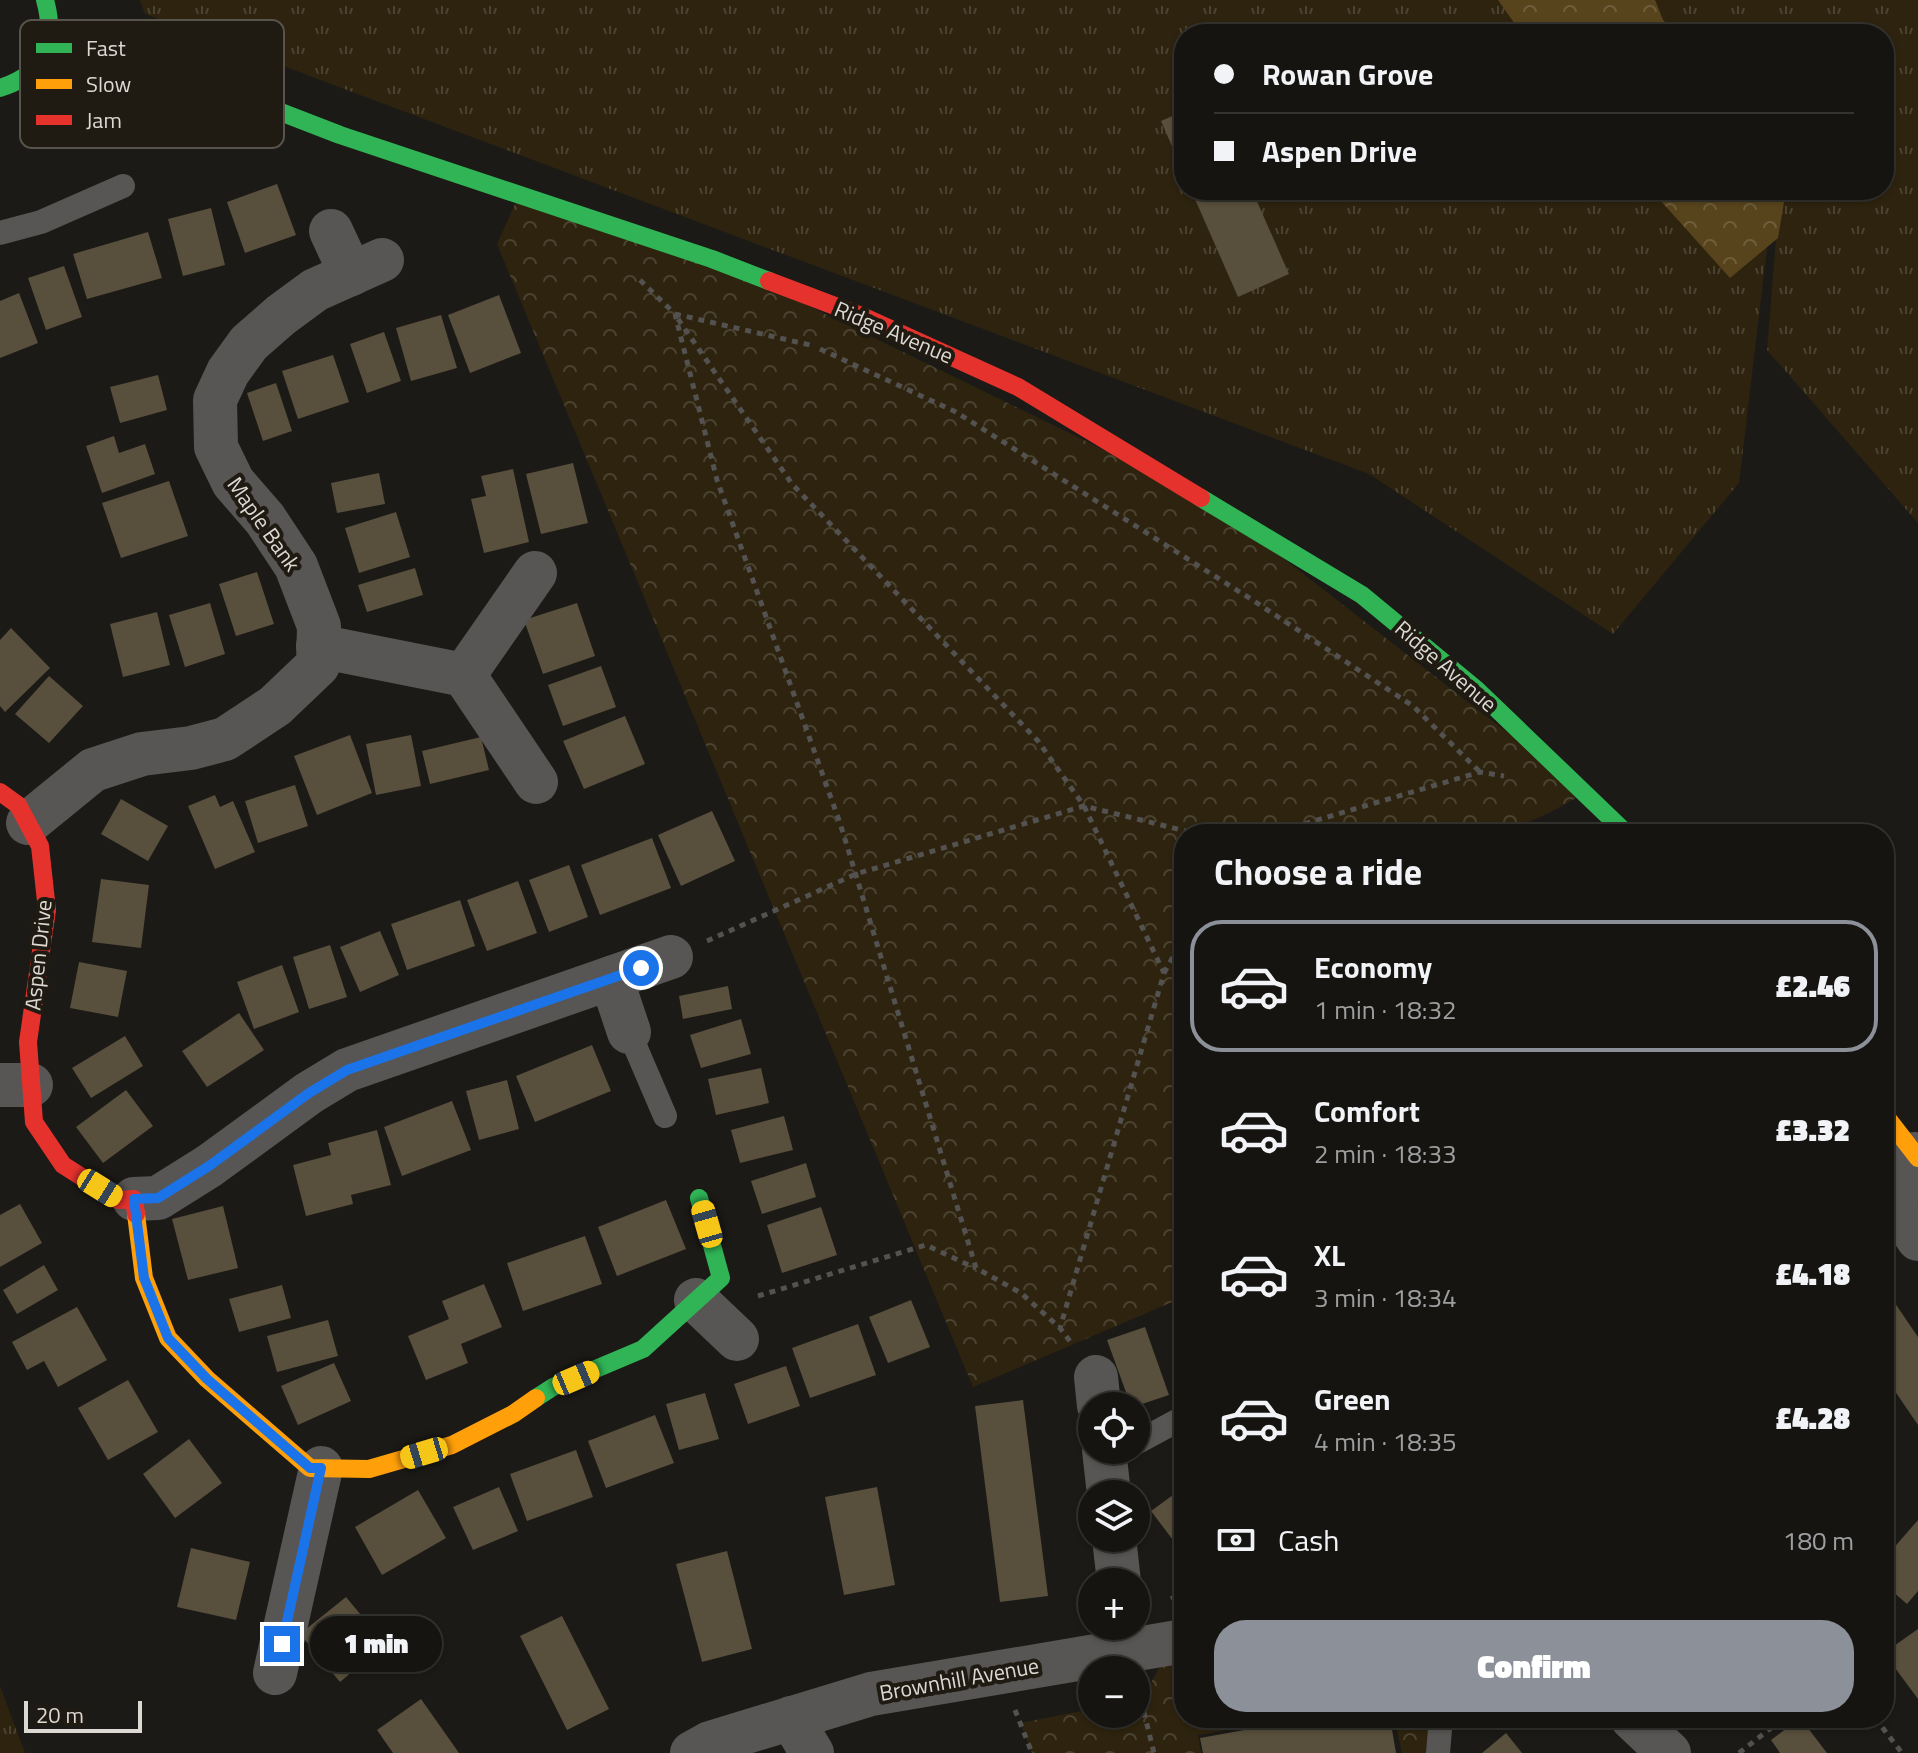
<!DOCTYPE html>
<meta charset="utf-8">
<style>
body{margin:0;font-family:"Titillium Web",sans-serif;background:#1e1d19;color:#f1f3f6;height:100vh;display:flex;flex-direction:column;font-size:30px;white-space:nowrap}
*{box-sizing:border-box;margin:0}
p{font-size:26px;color:#9d9e9f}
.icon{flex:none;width:44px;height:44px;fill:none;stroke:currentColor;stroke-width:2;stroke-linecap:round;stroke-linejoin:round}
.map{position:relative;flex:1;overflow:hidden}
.sheet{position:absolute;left:1174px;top:824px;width:720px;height:904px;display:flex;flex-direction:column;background:#151410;border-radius:32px;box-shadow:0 2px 6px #0004,0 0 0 2px #343330}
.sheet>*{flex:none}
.top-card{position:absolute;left:1174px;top:24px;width:720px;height:176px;border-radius:32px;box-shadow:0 2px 6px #0004,0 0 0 2px #343330;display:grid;align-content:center;height:176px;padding:0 40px;background:#151410}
.buttons{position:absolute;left:1078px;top:1392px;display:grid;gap:16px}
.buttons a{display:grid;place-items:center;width:72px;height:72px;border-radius:50%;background:#151410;box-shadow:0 2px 6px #0004,0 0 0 2px #343330;font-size:40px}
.scale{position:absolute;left:24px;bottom:20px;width:118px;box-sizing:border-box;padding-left:8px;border:4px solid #dcd9d3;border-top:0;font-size:22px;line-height:28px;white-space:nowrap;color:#dcd9d3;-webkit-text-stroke:6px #201b12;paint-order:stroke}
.end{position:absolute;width:36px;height:36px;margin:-18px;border:10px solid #1a73e8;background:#fff;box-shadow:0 0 0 4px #fff}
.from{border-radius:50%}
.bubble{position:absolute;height:56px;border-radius:28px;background:#151410;box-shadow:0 2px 6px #0004,0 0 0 2px #343330;font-size:26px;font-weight:800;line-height:56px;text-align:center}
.car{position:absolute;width:24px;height:48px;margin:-24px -12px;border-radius:10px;box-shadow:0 0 6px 2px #0007;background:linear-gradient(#f5c518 24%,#345 0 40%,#f5c518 0 76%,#345 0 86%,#f5c518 0)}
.top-card b{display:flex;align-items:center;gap:28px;height:76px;font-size:30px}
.top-card b+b{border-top:2px solid #343330}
.top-card i{width:20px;height:20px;background:#f1f3f6}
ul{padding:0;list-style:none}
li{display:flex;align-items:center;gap:24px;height:132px;margin:0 16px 12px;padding:0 24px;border:4px solid transparent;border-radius:32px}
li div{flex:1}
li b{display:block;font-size:30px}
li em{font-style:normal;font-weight:800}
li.on{border-color:#8c9099}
li>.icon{width:72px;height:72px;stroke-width:1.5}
h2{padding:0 40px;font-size:36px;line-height:96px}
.pay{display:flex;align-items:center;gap:20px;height:88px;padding:0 40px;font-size:30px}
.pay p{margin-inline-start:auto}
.action{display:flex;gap:16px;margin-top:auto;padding:16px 40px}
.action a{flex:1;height:92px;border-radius:32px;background:#8c9099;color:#fff;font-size:32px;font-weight:800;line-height:92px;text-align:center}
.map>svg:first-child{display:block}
</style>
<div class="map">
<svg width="1918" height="1753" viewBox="0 0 1918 1753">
<defs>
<pattern id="grass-tufts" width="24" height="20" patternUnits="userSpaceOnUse" patternTransform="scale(2)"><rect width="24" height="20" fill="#2d230e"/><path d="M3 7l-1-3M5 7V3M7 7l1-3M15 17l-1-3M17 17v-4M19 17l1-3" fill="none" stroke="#4b4230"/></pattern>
<pattern id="forest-crowns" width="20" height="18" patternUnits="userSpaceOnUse" patternTransform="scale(2)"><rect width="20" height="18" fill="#58441c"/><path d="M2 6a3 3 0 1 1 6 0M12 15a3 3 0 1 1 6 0" fill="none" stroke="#6f5e3c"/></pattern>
<pattern id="park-crowns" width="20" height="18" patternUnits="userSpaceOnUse" patternTransform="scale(2)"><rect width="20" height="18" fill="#2d230e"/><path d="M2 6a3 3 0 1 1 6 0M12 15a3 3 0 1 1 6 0" fill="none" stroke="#4b4230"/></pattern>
</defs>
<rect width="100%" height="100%" fill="#1c1a16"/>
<g fill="url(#grass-tufts)">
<polygon points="140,0 1918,0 1918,523 1767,350 1780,190 1884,190 1884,34 1184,34 1184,190 1774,190 1739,483 1613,634 1369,474 145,14"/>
<polygon points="0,1686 25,1753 0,1753"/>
</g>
<g fill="url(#forest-crowns)">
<polygon points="1498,0 1655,0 1663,20 1677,34 1522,34"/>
<polygon points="1651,190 1786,190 1778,238 1730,278"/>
</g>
<g fill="url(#park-crowns)">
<polygon points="519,195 712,259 1211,502 1585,793 1549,813 1501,834 1184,834 1184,1297 973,1387 497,244"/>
<polygon points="1184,1659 1184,1718 1295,1718 1198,1735 1201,1753 1032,1753 1020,1723 1092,1709 1092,1714 1136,1714 1136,1701 1141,1700 1161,1665"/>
<polygon points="1394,1718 1431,1718 1426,1753 1402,1753"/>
</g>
<g fill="#584f3c">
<polygon points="1243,23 1247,34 1216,34"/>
<polygon points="1184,111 1184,174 1161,121"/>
<polygon points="277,184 296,235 245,253 227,202"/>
<polygon points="1191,190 1252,190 1289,274 1238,297"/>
<polygon points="211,208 225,265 183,276 168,219"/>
<polygon points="148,232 162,278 87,299 73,254"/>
<polygon points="64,266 82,317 46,330 28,278"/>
<polygon points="19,293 38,343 0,358 0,301"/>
<polygon points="499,295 521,353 470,373 448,315"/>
<polygon points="441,315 457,368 411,381 396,328"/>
<polygon points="384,332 401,381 367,393 350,344"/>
<polygon points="333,355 349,402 298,419 282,371"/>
<polygon points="158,375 167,410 120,423 110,387"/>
<polygon points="276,383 292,431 263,441 247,393"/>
<polygon points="114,436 119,453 145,444 155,474 102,493 86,446"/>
<polygon points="573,463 588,523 541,534 526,474"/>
<polygon points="513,469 529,542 484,553 471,499 486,496 481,476"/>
<polygon points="379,473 385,504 337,513 331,483"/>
<polygon points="169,481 188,536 121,558 102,503"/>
<polygon points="396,512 410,557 359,573 345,528"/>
<polygon points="415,568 423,595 367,612 358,585"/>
<polygon points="257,572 274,624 236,636 219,584"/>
<polygon points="210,603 225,654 185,667 169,615"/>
<polygon points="577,603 595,656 543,674 524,620"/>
<polygon points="157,612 170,665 123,677 110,624"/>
<polygon points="11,628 50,668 5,712 0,706 0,640"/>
<polygon points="601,666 616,707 563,726 548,685"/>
<polygon points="49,676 83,706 49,743 15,714"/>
<polygon points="625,716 645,764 584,789 563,741"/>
<polygon points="350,735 372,793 317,815 294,756"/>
<polygon points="411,735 421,786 376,795 366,744"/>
<polygon points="481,737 489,770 430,784 422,751"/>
<polygon points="295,785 308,826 258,843 245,801"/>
<polygon points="215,795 220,807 233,801 255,852 215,869 188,806"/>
<polygon points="121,799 168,826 148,861 101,834"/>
<polygon points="712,811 735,861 681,886 658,835"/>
<polygon points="652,838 671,888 600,915 581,865"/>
<polygon points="569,865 588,917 549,932 529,880"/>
<polygon points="101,879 149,885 141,948 92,942"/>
<polygon points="518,881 537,933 487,951 467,900"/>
<polygon points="460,900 475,946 407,970 391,924"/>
<polygon points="380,931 399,975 360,992 340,947"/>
<polygon points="330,945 347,997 309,1009 293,957"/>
<polygon points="79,962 127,971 118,1017 70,1008"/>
<polygon points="282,965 299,1012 254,1029 237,982"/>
<polygon points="728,986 732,1009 683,1019 679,996"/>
<polygon points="239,1013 264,1050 207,1087 182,1051"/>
<polygon points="741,1019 751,1054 701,1068 690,1035"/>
<polygon points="125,1036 143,1066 91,1098 72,1068"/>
<polygon points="592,1045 611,1091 535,1122 516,1076"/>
<polygon points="761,1068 769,1103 716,1115 708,1079"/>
<polygon points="507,1080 519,1129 479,1140 466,1091"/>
<polygon points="126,1090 153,1126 103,1163 76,1127"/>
<polygon points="452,1101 471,1150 402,1176 384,1127"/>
<polygon points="784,1116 793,1150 740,1163 731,1130"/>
<polygon points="377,1130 391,1185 351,1195 353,1204 306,1216 293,1165 331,1155 328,1143"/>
<polygon points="806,1163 816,1197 762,1214 751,1181"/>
<polygon points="666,1200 686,1249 617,1276 598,1227"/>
<polygon points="20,1204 42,1243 0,1267 0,1215"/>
<polygon points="223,1206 238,1268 188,1280 172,1219"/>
<polygon points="821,1207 837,1255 782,1273 767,1225"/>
<polygon points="585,1236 602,1284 523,1311 507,1263"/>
<polygon points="44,1265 58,1290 17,1314 3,1290"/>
<polygon points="484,1284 502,1327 461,1344 468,1363 426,1380 408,1336 449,1319 442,1301"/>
<polygon points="282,1285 291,1318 239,1332 229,1299"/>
<polygon points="1884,1287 1918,1337 1918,1425 1884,1375"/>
<polygon points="911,1300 930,1347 888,1363 869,1317"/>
<polygon points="77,1307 107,1360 58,1387 44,1361 27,1370 12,1342"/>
<polygon points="328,1320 338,1356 277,1372 267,1336"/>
<polygon points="858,1324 876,1375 810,1398 792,1348"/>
<polygon points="1145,1327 1169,1395 1136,1406 1131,1406 1107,1340"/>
<polygon points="334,1363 351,1401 298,1425 281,1386"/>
<polygon points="786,1366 800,1406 748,1424 734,1384"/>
<polygon points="128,1380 158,1432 108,1460 78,1408"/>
<polygon points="705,1393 719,1439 679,1450 666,1404"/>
<polygon points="1023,1400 1048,1596 1000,1602 975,1406"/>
<polygon points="655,1415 674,1463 606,1488 588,1441"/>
<polygon points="189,1439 222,1483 175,1518 143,1474"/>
<polygon points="576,1450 593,1497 527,1521 510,1474"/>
<polygon points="499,1487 518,1531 473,1550 453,1507"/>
<polygon points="877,1487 895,1585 844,1595 825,1497"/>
<polygon points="1184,1487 1184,1550 1182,1552 1151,1511"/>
<polygon points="418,1490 446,1538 382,1575 355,1527"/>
<polygon points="1918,1520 1918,1591 1907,1604 1884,1584 1884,1559"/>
<polygon points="191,1548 250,1562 236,1620 177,1607"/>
<polygon points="727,1551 752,1649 702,1662 676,1564"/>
<polygon points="346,1597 385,1644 340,1682 300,1634"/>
<polygon points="562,1616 609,1709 567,1730 520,1636"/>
<polygon points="1918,1629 1918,1699 1884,1653"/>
<polygon points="421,1699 459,1753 393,1753 377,1730"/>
<polygon points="1311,1718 1390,1718 1396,1753 1203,1753 1200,1738"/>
<polygon points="1800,1718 1814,1736 1827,1753 1780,1753 1778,1750 1771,1740"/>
<polygon points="1506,1733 1522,1753 1482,1753"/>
</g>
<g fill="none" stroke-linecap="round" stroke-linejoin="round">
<g stroke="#535251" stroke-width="5" stroke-dasharray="6 6" stroke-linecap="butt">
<polyline points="640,280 675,314 717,480 840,823 976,1268 1021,1293 1060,1328 1072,1344"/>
<polyline points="675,314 810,345"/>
<polyline points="678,319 792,484 1038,741 1084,806 1164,973 1060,1328"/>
<polyline points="820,349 956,412 1254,601 1413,706 1480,772"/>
<polyline points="1270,834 1480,772 1504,776"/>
<polyline points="707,941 856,874 1084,806 1198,834"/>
<polyline points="1164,973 1184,937"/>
<polyline points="758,1296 926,1245 975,1268"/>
<polyline points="1171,1599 1184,1592"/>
<polyline points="1141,1700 1154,1753"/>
<polyline points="1015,1710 1032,1753"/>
<polyline points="1875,1718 1902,1753"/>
<polyline points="1739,1753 1784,1718"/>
</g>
<g stroke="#585654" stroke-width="24">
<polyline points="0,233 41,222 123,186"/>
<polyline points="629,1032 665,1116"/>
<polyline points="1136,1443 1184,1417"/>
<polyline points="1438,1753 1441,1718"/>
</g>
<g stroke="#585654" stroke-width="44">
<polyline points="331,231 351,274"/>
<polyline points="318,646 464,675 536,782"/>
<polyline points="464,675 535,573"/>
<polyline points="28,823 93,770 142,754 191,748 225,739 275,706 318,665 319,626 296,566 265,519 233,482 216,447 215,400 228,372 249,343 281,315 315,290 382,260"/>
<polyline points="611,978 629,1032"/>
<polyline points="0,1085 31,1085"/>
<polyline points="1915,1154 1895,1182 1899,1210 1918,1239"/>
<polyline points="134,1199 158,1198 209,1166 309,1093 347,1070 671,957"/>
<polyline points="696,1300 737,1339"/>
<polyline points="1096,1377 1099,1406"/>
<polyline points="1104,1450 1109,1494"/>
<polyline points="1114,1538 1119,1582"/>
<polyline points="275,1673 321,1468"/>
<polyline points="791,1718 812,1753"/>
<polyline points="1632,1718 1669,1753"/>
<polyline points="692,1753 710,1743 871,1694 1184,1641"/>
</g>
<g stroke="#30b455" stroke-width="18">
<polyline points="51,36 93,44 146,60 340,135 712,259 769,281"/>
<path d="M 0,88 C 45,74 57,44 45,0"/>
<polyline points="1201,498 1362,595 1477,690 1627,834"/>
<polyline points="536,1398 553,1387 643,1349 721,1278 699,1198"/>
</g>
<g stroke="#ff9f0a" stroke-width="18">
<polyline points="1884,1114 1918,1158"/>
<polyline points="136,1214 144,1278 168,1338 207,1379 310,1468 369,1469 452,1445 513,1414 536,1398"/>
</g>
<g stroke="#e5322d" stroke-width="18">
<polyline points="769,281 864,317 1018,387 1201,498"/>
<polyline points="0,792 18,805 40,846 47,910 28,1042 34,1122 63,1165 118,1200 134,1199 136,1214"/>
</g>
</g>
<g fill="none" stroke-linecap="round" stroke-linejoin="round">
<polyline stroke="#1a73e8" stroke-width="10" points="282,1644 321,1468 310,1468 207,1379 168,1338 144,1278 134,1199 158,1198 209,1166 309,1093 347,1070 641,968"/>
</g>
<g text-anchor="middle" stroke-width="8" stroke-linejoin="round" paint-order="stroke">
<g font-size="22" fill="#dcd9d3" stroke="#201b12">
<text transform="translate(894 332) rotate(23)" y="8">Ridge Avenue</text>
<text transform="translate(264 524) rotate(55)" y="8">Maple Bank</text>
<text transform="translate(1446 666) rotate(41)" y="8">Ridge Avenue</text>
<text transform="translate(38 955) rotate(-84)" y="8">Aspen Drive</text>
<text transform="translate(959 1679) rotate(-10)" y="8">Brownhill Avenue</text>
</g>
</g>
<rect x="20" y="20" width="264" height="128" rx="12" fill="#201b12" stroke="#58544c" stroke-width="2"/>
<rect x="36" y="43" width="36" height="10" fill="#30b455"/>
<rect x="36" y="79" width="36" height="10" fill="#ff9f0a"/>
<rect x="36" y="115" width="36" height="10" fill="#e5322d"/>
<g font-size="22" fill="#dcd9d3">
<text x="86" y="56">Fast</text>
<text x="86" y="92">Slow</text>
<text x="86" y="128">Jam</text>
</g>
</svg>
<div class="buttons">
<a><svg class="icon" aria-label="locate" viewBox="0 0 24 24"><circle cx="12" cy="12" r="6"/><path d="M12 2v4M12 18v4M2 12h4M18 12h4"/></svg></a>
<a><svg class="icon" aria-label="layers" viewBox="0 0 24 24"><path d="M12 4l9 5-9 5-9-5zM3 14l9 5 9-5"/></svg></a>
<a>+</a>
<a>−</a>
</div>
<div class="scale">20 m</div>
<i class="end from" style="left:641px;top:968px"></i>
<i class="end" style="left:282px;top:1644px"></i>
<div class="bubble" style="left:310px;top:1616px;width:132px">1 min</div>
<i class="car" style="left:100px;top:1188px;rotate:122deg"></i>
<i class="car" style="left:707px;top:1224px;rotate:344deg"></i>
<i class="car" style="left:576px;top:1378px;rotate:67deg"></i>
<i class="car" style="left:424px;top:1453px;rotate:253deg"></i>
<div class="top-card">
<b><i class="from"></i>Rowan Grove</b>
<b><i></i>Aspen Drive</b>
</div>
<section class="sheet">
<h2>Choose a ride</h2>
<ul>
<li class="on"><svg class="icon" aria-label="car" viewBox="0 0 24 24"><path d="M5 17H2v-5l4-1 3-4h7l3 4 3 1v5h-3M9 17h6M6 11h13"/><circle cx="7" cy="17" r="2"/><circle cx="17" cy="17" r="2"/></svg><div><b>Economy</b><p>1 min · 18:32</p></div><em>£2.46</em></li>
<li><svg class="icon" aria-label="car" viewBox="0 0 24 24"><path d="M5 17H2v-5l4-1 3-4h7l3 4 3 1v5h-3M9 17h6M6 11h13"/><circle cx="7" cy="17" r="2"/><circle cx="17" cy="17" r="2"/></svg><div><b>Comfort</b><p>2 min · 18:33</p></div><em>£3.32</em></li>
<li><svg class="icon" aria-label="car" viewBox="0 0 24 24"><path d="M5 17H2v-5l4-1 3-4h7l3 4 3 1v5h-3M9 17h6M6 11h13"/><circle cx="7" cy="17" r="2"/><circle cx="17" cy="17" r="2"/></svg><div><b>XL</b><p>3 min · 18:34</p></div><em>£4.18</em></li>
<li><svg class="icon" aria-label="car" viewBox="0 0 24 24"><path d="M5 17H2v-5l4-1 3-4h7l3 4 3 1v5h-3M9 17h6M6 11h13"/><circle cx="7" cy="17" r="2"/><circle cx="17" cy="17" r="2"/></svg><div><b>Green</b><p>4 min · 18:35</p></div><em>£4.28</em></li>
</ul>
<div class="pay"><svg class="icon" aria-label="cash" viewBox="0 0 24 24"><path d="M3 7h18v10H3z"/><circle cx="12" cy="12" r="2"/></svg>Cash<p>180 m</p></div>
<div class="action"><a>Confirm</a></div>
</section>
</div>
